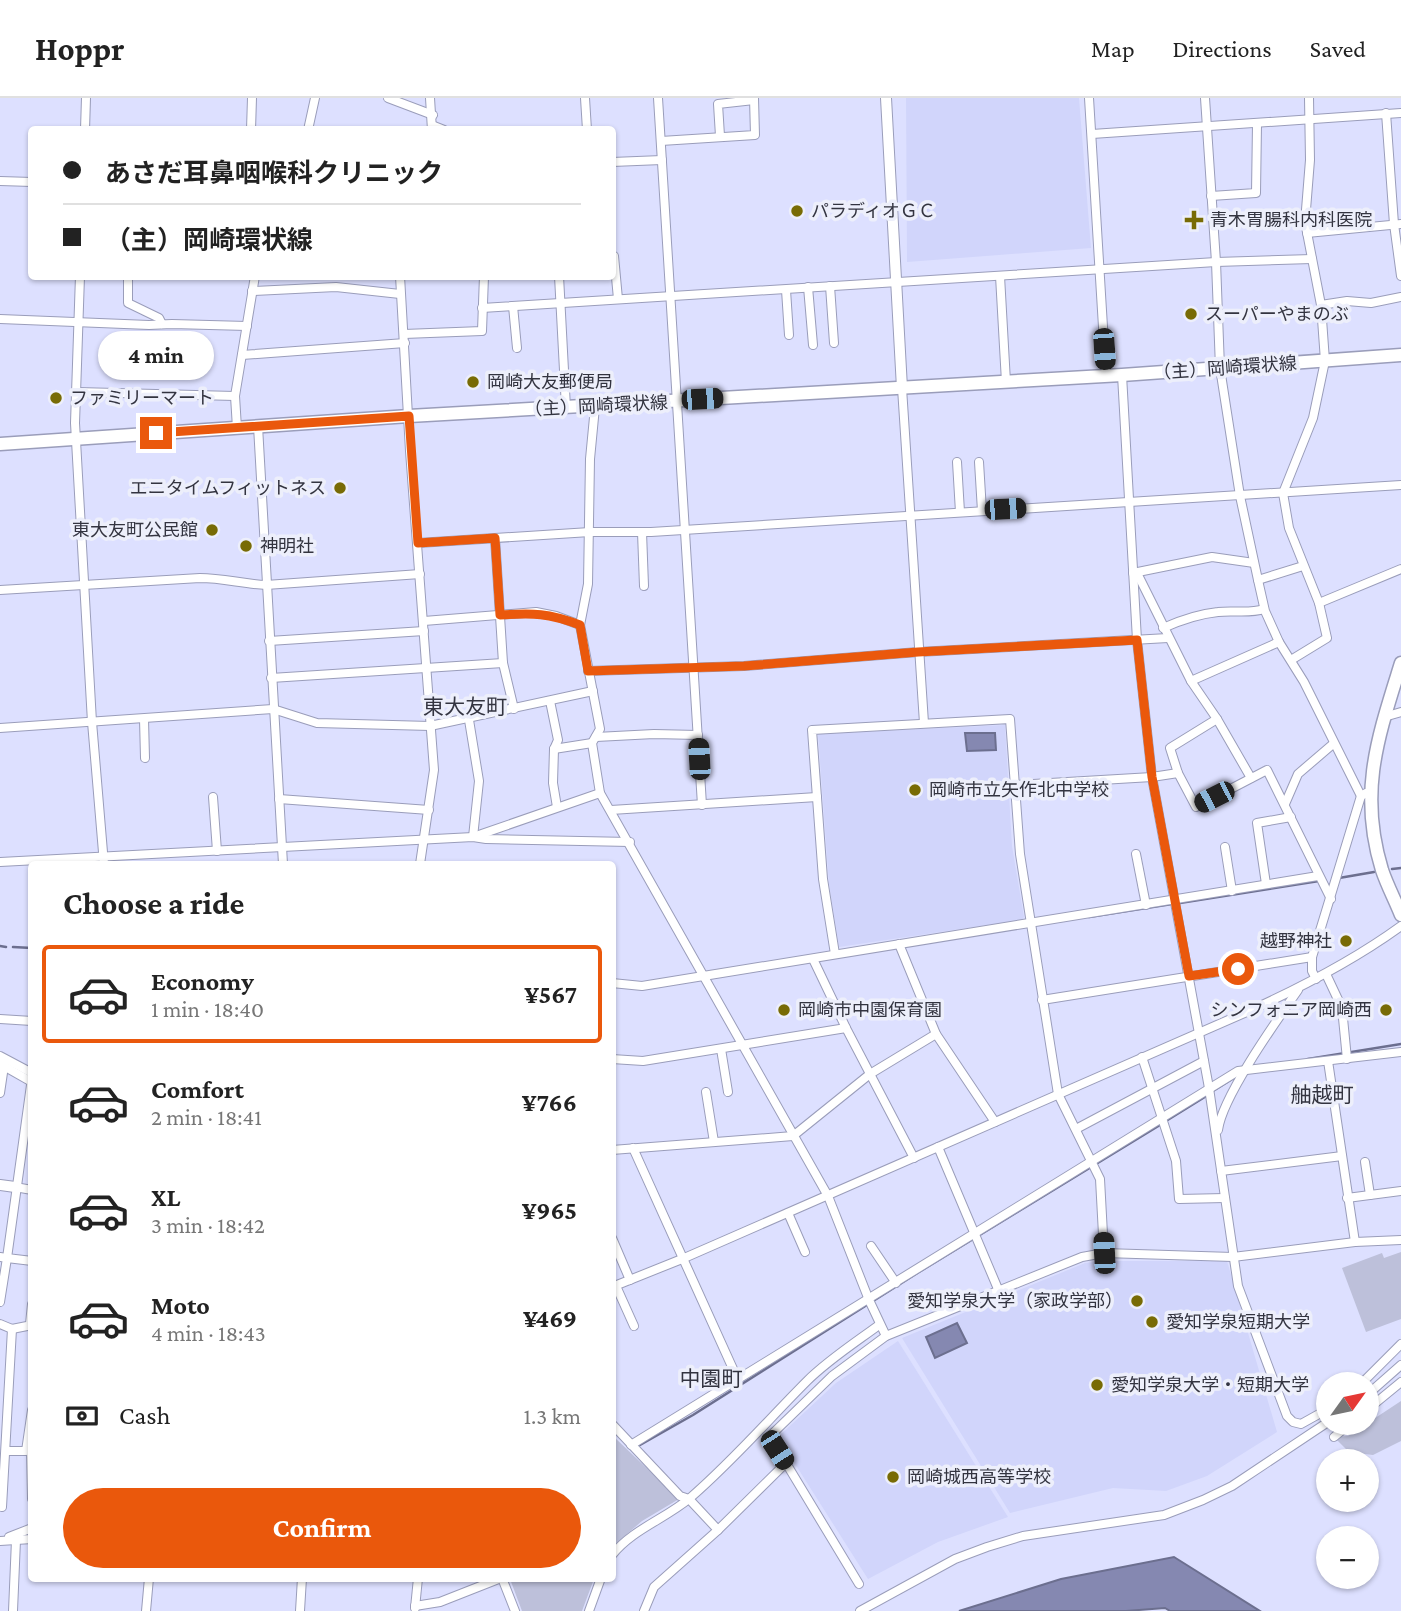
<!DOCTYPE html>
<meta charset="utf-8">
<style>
body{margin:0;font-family:"Crimson Pro","Noto Sans JP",serif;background:#f2f2f2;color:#222;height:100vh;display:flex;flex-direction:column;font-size:26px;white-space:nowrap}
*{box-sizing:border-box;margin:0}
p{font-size:23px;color:#767676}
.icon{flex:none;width:38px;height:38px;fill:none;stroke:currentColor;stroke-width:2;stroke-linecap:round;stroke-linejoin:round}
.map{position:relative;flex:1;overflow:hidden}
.details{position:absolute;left:28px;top:763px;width:588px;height:721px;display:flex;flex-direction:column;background:#fff;border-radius:7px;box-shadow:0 2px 5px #0004}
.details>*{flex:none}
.hud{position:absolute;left:28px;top:28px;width:588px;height:154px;border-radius:7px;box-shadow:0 2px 5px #0004;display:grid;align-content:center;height:154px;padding:0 35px;background:#fff}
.needle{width:46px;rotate:57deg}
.fabs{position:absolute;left:1316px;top:1274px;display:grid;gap:14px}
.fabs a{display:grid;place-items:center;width:63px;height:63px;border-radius:50%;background:#fff;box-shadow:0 2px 5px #0004;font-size:35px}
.end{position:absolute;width:32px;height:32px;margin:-16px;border:9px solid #ea580c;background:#fff;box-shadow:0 0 0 4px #fff}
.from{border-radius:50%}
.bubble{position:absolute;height:49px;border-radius:24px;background:#fff;box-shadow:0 2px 5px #0004;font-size:23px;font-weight:700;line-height:49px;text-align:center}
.car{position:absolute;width:21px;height:42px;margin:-21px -10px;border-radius:9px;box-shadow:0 0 5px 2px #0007;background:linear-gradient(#222 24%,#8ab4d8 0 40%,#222 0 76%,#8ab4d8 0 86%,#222 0)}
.hud b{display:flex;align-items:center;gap:24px;height:66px;font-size:26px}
.hud b+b{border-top:2px solid #e0e0e0}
.hud i{width:18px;height:18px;background:#222}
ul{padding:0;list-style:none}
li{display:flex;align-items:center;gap:21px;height:98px;margin:0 14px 10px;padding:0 21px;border:4px solid transparent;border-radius:7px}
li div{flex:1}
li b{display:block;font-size:26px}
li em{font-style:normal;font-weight:700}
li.current{border-color:#ea580c}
li>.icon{width:63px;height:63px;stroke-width:1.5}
h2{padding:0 35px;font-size:32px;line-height:84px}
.pay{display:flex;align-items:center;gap:18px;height:77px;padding:0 35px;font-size:26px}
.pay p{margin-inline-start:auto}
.action{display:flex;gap:14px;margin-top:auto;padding:14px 35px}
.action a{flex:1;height:80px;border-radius:42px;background:#ea580c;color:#fff;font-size:28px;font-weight:700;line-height:80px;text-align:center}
header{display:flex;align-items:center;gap:42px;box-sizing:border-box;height:98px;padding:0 35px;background:#fff;border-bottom:2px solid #e0e0e0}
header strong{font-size:33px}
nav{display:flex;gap:38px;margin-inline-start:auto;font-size:24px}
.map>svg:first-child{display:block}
</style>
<header>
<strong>Hoppr</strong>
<nav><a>Map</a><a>Directions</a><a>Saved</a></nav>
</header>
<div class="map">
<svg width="1401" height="1513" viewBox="0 0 1401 1513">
<rect width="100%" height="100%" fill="#dde0ff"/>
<g fill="#d1d5fb">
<polygon points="906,0 1079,0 1091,150 907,164"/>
<polygon points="1005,627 1012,748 1024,819 1022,822 839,849 829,786 818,636"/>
<polygon points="1105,1163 1227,1163 1277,1334 1207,1378 1166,1393 1113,1390 1010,1415 902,1240 1085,1165"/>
<polygon points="898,1243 1008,1419 938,1444 868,1481 778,1339 836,1285"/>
</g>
<g fill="#bdc0da">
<polygon points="1401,1154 1401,1221 1366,1234 1342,1170 1382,1155 1384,1160"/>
<polygon points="1401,1303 1401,1343 1373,1357 1349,1354 1334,1339 1348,1338"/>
<polygon points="613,1338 679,1401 642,1423 613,1448"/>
<polygon points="510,1481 594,1481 582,1513 522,1513"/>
</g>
<g fill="#8588b1" stroke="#6c6f8f" stroke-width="2">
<polygon points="995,635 996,652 967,653 965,635"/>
<polygon points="957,1225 967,1245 935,1260 926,1239"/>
<polygon points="1174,1459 1260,1513 1170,1513 1165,1510 1126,1513 959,1513 1061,1481"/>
</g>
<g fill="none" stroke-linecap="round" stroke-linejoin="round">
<g stroke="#6c6f8f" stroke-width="2.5">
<polyline points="1392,771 1401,770"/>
<polyline points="1339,780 1374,774"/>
<polyline points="1180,805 1319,783"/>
<polyline points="1089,819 1172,806"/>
<polyline points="0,848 6,849"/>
<polyline points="13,849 32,850"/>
<polyline points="1308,961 1401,946"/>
<polyline points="1213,993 1237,978"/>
<polyline points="1166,1023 1208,997"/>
<polyline points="640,1347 693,1317 919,1174 1160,1027"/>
</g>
<defs>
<g id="minor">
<polyline points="388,0 433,17"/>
<polyline points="430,0 432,32"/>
<polyline points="585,0 587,32"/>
<polyline points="658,0 702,707"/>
<polyline points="1089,0 1106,278"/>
<polyline points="1205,0 1216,164 1220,270 1240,398 1258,482 1265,513 1279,544 1304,584 1361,698"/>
<polyline points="1386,15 1394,126 1401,178"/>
<polyline points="434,28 444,32"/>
<polyline points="85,32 86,0"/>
<polyline points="251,32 252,0"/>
<polyline points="308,32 315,0"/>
<polyline points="1092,36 1401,15"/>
<polyline points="720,38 718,6 754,2"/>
<polyline points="661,43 755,37 754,0"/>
<polyline points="612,64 662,62"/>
<polyline points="0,83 32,84"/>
<polyline points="1211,98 1256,95 1257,26"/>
<polyline points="1307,135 1401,126"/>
<polyline points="614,158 618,201"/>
<polyline points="80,178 75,325 92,624 104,766"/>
<polyline points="128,178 128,205 159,220 162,226"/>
<polyline points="400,178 410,353 434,672 420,766"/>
<polyline points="559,178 566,310"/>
<polyline points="1000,178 1006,284"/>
<polyline points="830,188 834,245"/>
<polyline points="808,189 813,247"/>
<polyline points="786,192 789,237"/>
<polyline points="252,193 336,189 400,196"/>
<polyline points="1321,207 1347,203 1371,205 1401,199"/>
<polyline points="513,208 517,250"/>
<polyline points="482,210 1216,164 1312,161"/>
<polyline points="0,221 149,227 172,226 247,228"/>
<polyline points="404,236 482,233 484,178"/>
<polyline points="242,257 405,245"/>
<polyline points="1122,277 1137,542 1152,679 1209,990 1238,1188 1287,1318 1293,1324 1301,1326 1328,1311"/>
<polyline points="902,290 924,625"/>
<polyline points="77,294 235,298"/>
<polyline points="595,309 590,361 588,486 580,527 600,631 592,645 600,695 828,1098 869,1202 886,1238"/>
<polyline points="258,328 283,766"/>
<polyline points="237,330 235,298 255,178"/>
<polyline points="957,364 960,414"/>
<polyline points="979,364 982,413"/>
<polyline points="642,434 644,488"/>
<polyline points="495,440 503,565 514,611"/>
<polyline points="418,445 590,434 651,434 1401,387"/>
<polyline points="1133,475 1212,459 1254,465"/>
<polyline points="1137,475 1191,583 1217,621 1251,680"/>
<polyline points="1258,482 1303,468"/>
<path d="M 0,492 L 200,480 C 223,480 243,486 266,487 L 420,476"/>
<polyline points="1319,505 1401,471"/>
<polyline points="424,523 536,514 556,518 580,527"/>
<path d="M 1163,530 C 1181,522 1198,516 1218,514 C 1234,512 1249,516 1264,511"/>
<polyline points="269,543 424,533"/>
<polyline points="1291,562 1327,540 1319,505 1289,430 1283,395 1313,320 1325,263 1321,207 1305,124 1310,62 1309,0"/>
<polyline points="588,573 744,568 918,554 1168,540"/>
<polyline points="271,580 503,565"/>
<polyline points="1191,583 1279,544"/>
<polyline points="550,603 558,642 554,651 553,685 557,709"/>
<polyline points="1384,619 1401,614"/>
<polyline points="144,621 145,660"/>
<polyline points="1217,621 1170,650 1178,675 1196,709 1267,672 1331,801"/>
<polyline points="469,622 479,683 473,739"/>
<polyline points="0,630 273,611 317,625 430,628 593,593"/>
<polyline points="596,639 654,636 698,637"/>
<polyline points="554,651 592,645"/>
<polyline points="1015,687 1152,679 1178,675"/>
<polyline points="213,699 217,753"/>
<polyline points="279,701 429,712"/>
<polyline points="1285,706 1298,676 1333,646"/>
<polyline points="611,712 817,699"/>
<polyline points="473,739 600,695"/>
<polyline points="1225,749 1232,793"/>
<polyline points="1136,756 1146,807"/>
<polyline points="0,764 473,739 486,741 630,744"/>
<polyline points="1266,786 1257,725 1291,719"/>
<polyline points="899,846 936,936 995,1024"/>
<polyline points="835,856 823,781 812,632 1010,621 1020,756 1058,996 1100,1081 1104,1155"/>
<polyline points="813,861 846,930 914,1060"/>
<polyline points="1326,876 1342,910 1347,961"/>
<polyline points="1316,881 1312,873 1312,859 1361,698 1366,695"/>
<polyline points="612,885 642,888 1318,778"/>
<polyline points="1042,902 1312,859"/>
<polyline points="0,921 32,923"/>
<polyline points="721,951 728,994"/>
<polyline points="0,958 32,975"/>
<polyline points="1142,959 1176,1063 1179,1101 1225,1100"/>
<polyline points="612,961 643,963 846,930"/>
<polyline points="1328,963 1355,1144"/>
<polyline points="0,966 30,983"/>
<polyline points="32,980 7,1160 32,1163"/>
<polyline points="706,994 714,1044"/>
<polyline points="0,995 4,968"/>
<polyline points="1076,1031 1204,963"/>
<path d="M 1218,1032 C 1222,999 1277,922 1298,892"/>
<polyline points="938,1049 998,1191"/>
<polyline points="633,1050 738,1282"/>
<polyline points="612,1052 793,1038 870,976 936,936"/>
<polyline points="1365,1064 1370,1097"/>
<polyline points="1221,1073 1342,1058"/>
<polyline points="15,1089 32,1092"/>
<polyline points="1347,1100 1401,1093"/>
<polyline points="788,1115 805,1154"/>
<polyline points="612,1140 630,1182"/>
<polyline points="871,1148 896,1185"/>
<polyline points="0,1159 7,1160 0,1204"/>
<polyline points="616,1188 634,1228"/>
<path d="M 612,1189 L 682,1161 L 1249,913 C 1302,889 1353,863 1401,828"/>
<polyline points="0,1226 12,1231 32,1227"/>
<polyline points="30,1226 32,1206"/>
<polyline points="1361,1286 1401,1246"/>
<polyline points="1367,1297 1401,1267"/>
<polyline points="1367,1312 1401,1284"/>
<polyline points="612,1326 680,1398 689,1401 718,1432"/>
<polyline points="1334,1339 1351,1325"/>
<polyline points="631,1347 1238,973 1401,954"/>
<polyline points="7,1353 26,1353 32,1312"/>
<polyline points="31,1353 32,1401"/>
<polyline points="786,1365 859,1486"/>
<polyline points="2,1409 12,1231"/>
<polyline points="9,1439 32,1430"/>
<polyline points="0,1443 32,1441"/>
<path d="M 612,1457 C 633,1431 665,1421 690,1400 C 732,1364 768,1322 807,1283 C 828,1262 856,1244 879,1227"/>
<polyline points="502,1480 515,1513"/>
<polyline points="415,1508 440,1504 501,1480"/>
<polyline points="415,1510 418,1480"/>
<polyline points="13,1513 16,1442"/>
<polyline points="146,1513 149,1480"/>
<polyline points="300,1513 302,1480"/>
<polyline points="589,1513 601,1480"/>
<polyline points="644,1513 654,1489 718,1432 786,1365 769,1339 832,1278 886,1238 1082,1159 1104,1155 1233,1159 1355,1144 1401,1142"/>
<polyline points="860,1513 955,1461 987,1449 1023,1438 1164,1417 1203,1402 1232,1388 1328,1324"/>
</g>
<g id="tertiary">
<polyline points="886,0 902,290"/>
<polyline points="0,1087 15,1089"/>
</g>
<g id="primary">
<polyline points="0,346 409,318 1122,277 1401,257"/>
<path d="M 1401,565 C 1378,639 1358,694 1382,772 C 1387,787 1395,802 1401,817"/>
</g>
</defs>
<use href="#minor" stroke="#9a9dba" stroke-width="10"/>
<use href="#tertiary" stroke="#9a9dba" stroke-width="12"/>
<use href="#primary" stroke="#9a9dba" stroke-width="15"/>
<use href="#minor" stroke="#fff" stroke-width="8"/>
<use href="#tertiary" stroke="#fff" stroke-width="10"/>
<use href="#primary" stroke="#fff" stroke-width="12"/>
</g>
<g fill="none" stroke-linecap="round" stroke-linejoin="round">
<path stroke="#ea580c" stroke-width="9" d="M 156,335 L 409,318 L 418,445 L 495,440 L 500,517 C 534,515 548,515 580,527 L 588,573 L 744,568 L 918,554 L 1137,542 L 1152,679 L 1189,878 L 1238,871"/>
</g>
<g fill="#786b05" stroke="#edeffb" stroke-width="2.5">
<circle cx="797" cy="113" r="7"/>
<path d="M1190.5 111.5h7v7h7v7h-7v7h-7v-7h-7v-7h7z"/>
<circle cx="1191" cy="216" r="7"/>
<circle cx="473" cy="284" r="7"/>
<circle cx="56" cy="300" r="7"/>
<circle cx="340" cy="390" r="7"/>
<circle cx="212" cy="432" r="7"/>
<circle cx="246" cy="448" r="7"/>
<circle cx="915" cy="692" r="7"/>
<circle cx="1346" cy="843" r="7"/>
<circle cx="784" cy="912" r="7"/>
<circle cx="1386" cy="912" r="7"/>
<circle cx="1137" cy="1203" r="7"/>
<circle cx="1152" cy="1224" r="7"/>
<circle cx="1097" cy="1287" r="7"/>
<circle cx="893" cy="1379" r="7"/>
</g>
<g text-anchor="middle" stroke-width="7" stroke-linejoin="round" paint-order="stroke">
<g font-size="18" fill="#333440" stroke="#edeffb" text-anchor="start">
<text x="811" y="119">パラディオＧＣ</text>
<text x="1210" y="128">青木胃腸科内科医院</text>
<text x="1205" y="222">スーパーやまのぶ</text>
<text x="487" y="290">岡崎大友郵便局</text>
<text x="70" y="306">ファミリーマート</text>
<text x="326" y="396" text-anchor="end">エニタイムフィットネス</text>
<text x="198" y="438" text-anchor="end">東大友町公民館</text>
<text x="260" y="454">神明社</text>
<text x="929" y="698">岡崎市立矢作北中学校</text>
<text x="1332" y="849" text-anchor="end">越野神社</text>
<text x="798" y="918">岡崎市中園保育園</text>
<text x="1372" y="918" text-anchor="end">シンフォニア岡崎西</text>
<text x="1123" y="1209" text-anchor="end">愛知学泉大学（家政学部）</text>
<text x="1166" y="1230">愛知学泉短期大学</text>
<text x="1111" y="1293">愛知学泉大学・短期大学</text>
<text x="907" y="1385">岡崎城西高等学校</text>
</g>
<g font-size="18" fill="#333440" stroke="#edeffb">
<text transform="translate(1225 270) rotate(-4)" y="6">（主）岡崎環状線</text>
<text transform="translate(596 308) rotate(-3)" y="6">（主）岡崎環状線</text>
</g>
<g font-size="21" fill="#333440" stroke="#edeffb">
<text x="465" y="616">東大友町</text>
<text x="1322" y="1004">舳越町</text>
<text x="711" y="1288">中園町</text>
</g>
</g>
</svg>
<div class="fabs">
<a><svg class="needle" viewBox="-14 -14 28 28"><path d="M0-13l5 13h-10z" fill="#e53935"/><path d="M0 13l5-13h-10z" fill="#767676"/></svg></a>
<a>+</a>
<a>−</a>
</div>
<i class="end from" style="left:1238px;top:871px"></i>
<i class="end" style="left:156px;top:335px"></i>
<div class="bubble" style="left:98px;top:233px;width:116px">4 min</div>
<i class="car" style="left:1104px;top:251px;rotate:176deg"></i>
<i class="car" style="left:702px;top:301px;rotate:87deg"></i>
<i class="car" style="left:1005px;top:411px;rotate:87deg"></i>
<i class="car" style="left:699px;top:661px;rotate:357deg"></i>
<i class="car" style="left:1214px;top:699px;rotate:243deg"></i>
<i class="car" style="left:1104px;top:1155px;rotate:357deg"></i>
<i class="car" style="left:777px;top:1352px;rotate:147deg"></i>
<div class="hud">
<b><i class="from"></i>あさだ耳鼻咽喉科クリニック</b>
<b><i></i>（主）岡崎環状線</b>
</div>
<section class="details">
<h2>Choose a ride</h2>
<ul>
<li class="current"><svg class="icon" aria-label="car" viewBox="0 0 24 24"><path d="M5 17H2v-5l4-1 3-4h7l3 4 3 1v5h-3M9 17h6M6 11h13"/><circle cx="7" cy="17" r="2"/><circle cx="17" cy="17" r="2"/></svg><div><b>Economy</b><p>1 min · 18:40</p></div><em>¥567</em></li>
<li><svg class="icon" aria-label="car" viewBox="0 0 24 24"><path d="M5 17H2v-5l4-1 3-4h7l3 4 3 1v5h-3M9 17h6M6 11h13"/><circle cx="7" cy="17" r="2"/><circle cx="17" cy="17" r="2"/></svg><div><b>Comfort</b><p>2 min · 18:41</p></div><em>¥766</em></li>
<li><svg class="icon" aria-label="car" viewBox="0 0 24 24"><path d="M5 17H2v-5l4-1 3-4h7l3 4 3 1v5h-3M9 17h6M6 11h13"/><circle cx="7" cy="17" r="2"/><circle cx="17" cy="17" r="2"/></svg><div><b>XL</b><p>3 min · 18:42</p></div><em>¥965</em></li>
<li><svg class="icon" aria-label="car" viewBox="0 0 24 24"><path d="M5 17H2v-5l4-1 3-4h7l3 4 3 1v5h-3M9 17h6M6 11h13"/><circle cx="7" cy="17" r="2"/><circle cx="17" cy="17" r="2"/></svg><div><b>Moto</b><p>4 min · 18:43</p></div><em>¥469</em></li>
</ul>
<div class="pay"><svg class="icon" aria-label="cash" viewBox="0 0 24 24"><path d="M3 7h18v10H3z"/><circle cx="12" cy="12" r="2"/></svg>Cash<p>1.3 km</p></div>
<div class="action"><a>Confirm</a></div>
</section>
</div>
